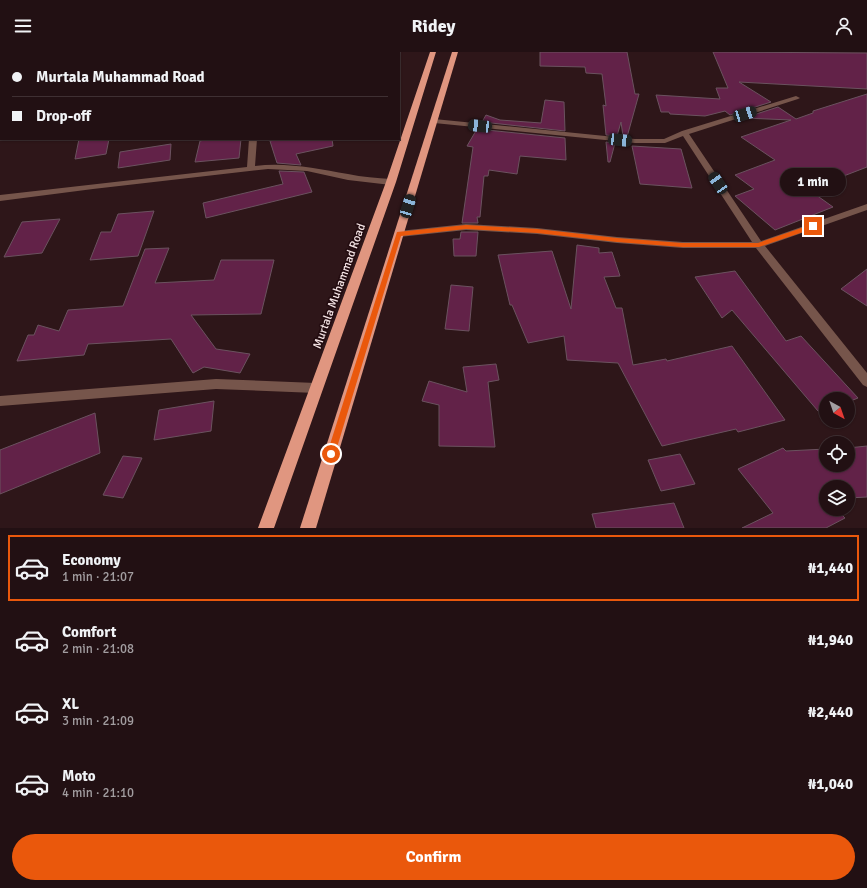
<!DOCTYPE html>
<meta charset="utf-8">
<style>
body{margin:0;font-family:Signika,sans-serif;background:#2e1e21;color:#f1f3f6;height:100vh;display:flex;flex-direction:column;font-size:15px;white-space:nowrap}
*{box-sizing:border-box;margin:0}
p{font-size:13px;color:#a29da0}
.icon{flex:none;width:22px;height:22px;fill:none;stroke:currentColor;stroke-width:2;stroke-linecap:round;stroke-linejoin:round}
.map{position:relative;height:476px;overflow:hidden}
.details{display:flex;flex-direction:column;background:#221013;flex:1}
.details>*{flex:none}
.hud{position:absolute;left:0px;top:0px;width:400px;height:88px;box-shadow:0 1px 3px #0004,0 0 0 1px #3f3033;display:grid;align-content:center;height:88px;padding:0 12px;background:#221013}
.needle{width:26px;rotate:140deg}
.controls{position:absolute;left:819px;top:340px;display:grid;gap:8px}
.controls a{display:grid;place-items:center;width:36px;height:36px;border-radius:50%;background:#221013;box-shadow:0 1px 3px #0004,0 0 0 1px #3f3033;font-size:20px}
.end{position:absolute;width:18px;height:18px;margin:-9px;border:5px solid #ea580c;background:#fff;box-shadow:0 0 0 2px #fff}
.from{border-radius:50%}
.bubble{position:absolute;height:28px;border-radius:14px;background:#221013;box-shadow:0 1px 3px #0004,0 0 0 1px #3f3033;font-size:13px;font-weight:800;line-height:28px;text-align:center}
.car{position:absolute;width:12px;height:24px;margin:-12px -6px;border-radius:5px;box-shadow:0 0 3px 1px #0007;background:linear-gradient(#222 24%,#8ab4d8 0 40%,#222 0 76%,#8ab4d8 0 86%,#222 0)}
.hud b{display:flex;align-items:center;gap:14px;height:38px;font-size:15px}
.hud b+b{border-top:1px solid #3f3033}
.hud i{width:10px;height:10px;background:#f1f3f6}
ul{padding:7px 0 0;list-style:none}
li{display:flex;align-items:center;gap:12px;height:66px;margin:0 8px 6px;padding:0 4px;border:2px solid transparent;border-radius:0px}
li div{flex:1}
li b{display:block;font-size:15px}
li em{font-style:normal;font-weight:800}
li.current{border-color:#ea580c}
li>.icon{width:36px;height:36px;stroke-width:1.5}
.button{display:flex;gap:8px;margin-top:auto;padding:8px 12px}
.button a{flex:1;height:46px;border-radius:24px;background:#ea580c;color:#fff;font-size:16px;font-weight:800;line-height:46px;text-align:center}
header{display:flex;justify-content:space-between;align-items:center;height:52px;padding:0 12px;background:#221013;font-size:18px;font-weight:800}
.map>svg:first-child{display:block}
</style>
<header><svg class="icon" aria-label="menu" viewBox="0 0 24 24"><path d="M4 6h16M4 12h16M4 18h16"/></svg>Ridey<svg class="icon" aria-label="person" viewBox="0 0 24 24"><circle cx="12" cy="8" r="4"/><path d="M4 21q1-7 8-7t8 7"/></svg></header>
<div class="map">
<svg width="867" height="476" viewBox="0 0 867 476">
<rect width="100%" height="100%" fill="#2e1619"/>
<g fill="#622248" stroke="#6b525f">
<polygon points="540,0 627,0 635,42 639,42 627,85 623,84 621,70 617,84 606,83 603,53 606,54 602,22 586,21 585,15 540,14"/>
<polygon points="713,0 867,1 867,37 739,30 771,50 730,63 725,59 705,64 670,62 669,60 661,60 656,43 720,47 716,36 728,36"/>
<polygon points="867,42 867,115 815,135 818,138 812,140 833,155 775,178 735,144 754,137 735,123 775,108 741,85 791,68 744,66 778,55 796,67 813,61 813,59"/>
<polygon points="545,48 564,50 565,79 482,70 486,63 500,68 541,71"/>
<polygon points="477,77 565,86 566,108 520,104 517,122 489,118 488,124 484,124 480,165 477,165 478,171 462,171 473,95 467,94"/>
<polygon points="79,87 109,87 106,102 75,107"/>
<polygon points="210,87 241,87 239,106 195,110 200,89"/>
<polygon points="281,87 332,87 333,94 296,102 301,113 277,111 270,89"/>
<polygon points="606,90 615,91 610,110 608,110"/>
<polygon points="171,92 170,108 118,116 120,100"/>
<polygon points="632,94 681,97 692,136 640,132"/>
<polygon points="279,119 304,120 312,140 206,166 203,151 283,132"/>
<polygon points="154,159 138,204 90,208 101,180 111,180 118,162"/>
<polygon points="60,167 42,201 4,205 22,170"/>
<polygon points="461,180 478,180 476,204 454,204 453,187 460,187"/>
<polygon points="577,193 599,196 599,201 612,200 620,224 604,225 616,256 622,256 633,313 666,307 667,309 732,294 785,368 738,380 736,377 662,394 618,311 567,308 564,284 528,291 512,253 510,253 498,203 552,199 571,257"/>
<polygon points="169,196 155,231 214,228 221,208 274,208 261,262 191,263 216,297 250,302 240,321 204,315 193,321 171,287 88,292 84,303 17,309 28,283 34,283 38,273 59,279 68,258 123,254 145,197"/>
<polygon points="867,217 867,254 841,237"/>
<polygon points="735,219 786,289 801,284 858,346 848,350 848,347 826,347 826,357 818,359 732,258 722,266 695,225"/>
<polygon points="451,233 473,235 469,279 445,277"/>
<polygon points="496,312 499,328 488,330 495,395 439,394 439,353 422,349 429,329 467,340 463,315"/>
<polygon points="214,349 211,379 154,388 159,358"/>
<polygon points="95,361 100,401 0,442 0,398"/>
<polygon points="867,394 867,445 848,446 848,435 826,435 826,457 836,457 845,466 826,476 742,476 773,461 738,417 783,396 786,399 826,397 826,413 848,413 848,396"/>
<polygon points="680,402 695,432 661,439 648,408"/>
<polygon points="123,404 142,406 123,446 103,443"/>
<polygon points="674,451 684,476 596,476 592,462"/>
</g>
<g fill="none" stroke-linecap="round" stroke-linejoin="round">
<g fill="#76554b" fill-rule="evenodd">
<polygon points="0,20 1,20 0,25"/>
<polygon points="796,44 800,46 798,47 689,82 761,189 867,152 867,158 765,194 867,321 867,335 863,333 756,196 683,196 617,191 537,182 466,178 399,185 394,182 399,179 466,172 537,176 617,185 683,190 752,190 683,84 665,91 635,91 434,71 430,69 434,67 635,87 664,87 682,79"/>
<path d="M 249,87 L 257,87 L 255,114 C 287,110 317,117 348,122 C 362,125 377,126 391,127 L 395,130 L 391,133 L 348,128 L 307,119 L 268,117 L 93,137 L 0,149 L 0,143 L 247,115 Z"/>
<polygon points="216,327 316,331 320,332 322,336 320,340 316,341 216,337 0,354 0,344"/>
</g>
<g fill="#e09680" fill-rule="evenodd">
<polygon points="430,0 436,0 396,130 274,476 258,476 386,130"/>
<polygon points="452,0 458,0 316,476 300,476"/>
</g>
</g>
<polygon fill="#ea580c" points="813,172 815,173 815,176 759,195 682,195 617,190 537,181 466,177 401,184 335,402 331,406 328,405 327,402 397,180 466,173 537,177 617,186 682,191 758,191"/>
<g text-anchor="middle" stroke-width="3.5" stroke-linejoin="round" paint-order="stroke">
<g font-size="12" fill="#f7e6e7" stroke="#240d11">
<text transform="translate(339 234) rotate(-70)" y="4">Murtala Muhammad Road</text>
</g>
</g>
</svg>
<div class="controls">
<a><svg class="needle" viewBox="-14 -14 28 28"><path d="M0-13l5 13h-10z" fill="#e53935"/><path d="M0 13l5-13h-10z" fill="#a29da0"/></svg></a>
<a><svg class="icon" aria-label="locate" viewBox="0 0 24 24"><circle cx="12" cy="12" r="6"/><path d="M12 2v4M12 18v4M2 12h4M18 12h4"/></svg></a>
<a><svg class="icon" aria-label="layers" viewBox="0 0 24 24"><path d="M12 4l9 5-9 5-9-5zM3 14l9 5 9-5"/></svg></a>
</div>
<i class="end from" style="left:331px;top:402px"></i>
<i class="end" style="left:813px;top:174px"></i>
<div class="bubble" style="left:780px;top:116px;width:66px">1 min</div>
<i class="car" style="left:745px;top:62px;rotate:73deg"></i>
<i class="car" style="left:480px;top:74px;rotate:276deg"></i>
<i class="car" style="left:620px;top:88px;rotate:96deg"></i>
<i class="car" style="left:718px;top:131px;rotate:326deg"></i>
<i class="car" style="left:408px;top:154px;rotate:17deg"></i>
<div class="hud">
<b><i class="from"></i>Murtala Muhammad Road</b>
<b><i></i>Drop-off</b>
</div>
</div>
<section class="details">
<ul>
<li class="current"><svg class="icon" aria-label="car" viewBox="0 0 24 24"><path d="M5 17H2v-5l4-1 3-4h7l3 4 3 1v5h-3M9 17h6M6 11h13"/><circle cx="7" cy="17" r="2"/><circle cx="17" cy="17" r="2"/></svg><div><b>Economy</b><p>1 min · 21:07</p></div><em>₦1,440</em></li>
<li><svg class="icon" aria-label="car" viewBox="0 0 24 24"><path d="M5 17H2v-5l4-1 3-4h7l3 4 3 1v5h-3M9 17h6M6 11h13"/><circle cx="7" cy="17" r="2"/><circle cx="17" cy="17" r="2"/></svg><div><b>Comfort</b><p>2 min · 21:08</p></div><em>₦1,940</em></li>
<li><svg class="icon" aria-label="car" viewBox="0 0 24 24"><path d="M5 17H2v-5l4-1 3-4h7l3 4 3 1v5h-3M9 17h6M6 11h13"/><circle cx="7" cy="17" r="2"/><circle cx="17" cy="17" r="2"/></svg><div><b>XL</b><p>3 min · 21:09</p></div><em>₦2,440</em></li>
<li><svg class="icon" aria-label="car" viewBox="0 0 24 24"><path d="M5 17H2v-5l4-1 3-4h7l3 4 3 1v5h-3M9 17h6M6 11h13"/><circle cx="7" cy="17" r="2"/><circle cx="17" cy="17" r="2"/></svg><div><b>Moto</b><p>4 min · 21:10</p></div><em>₦1,040</em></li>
</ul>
<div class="button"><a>Confirm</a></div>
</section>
